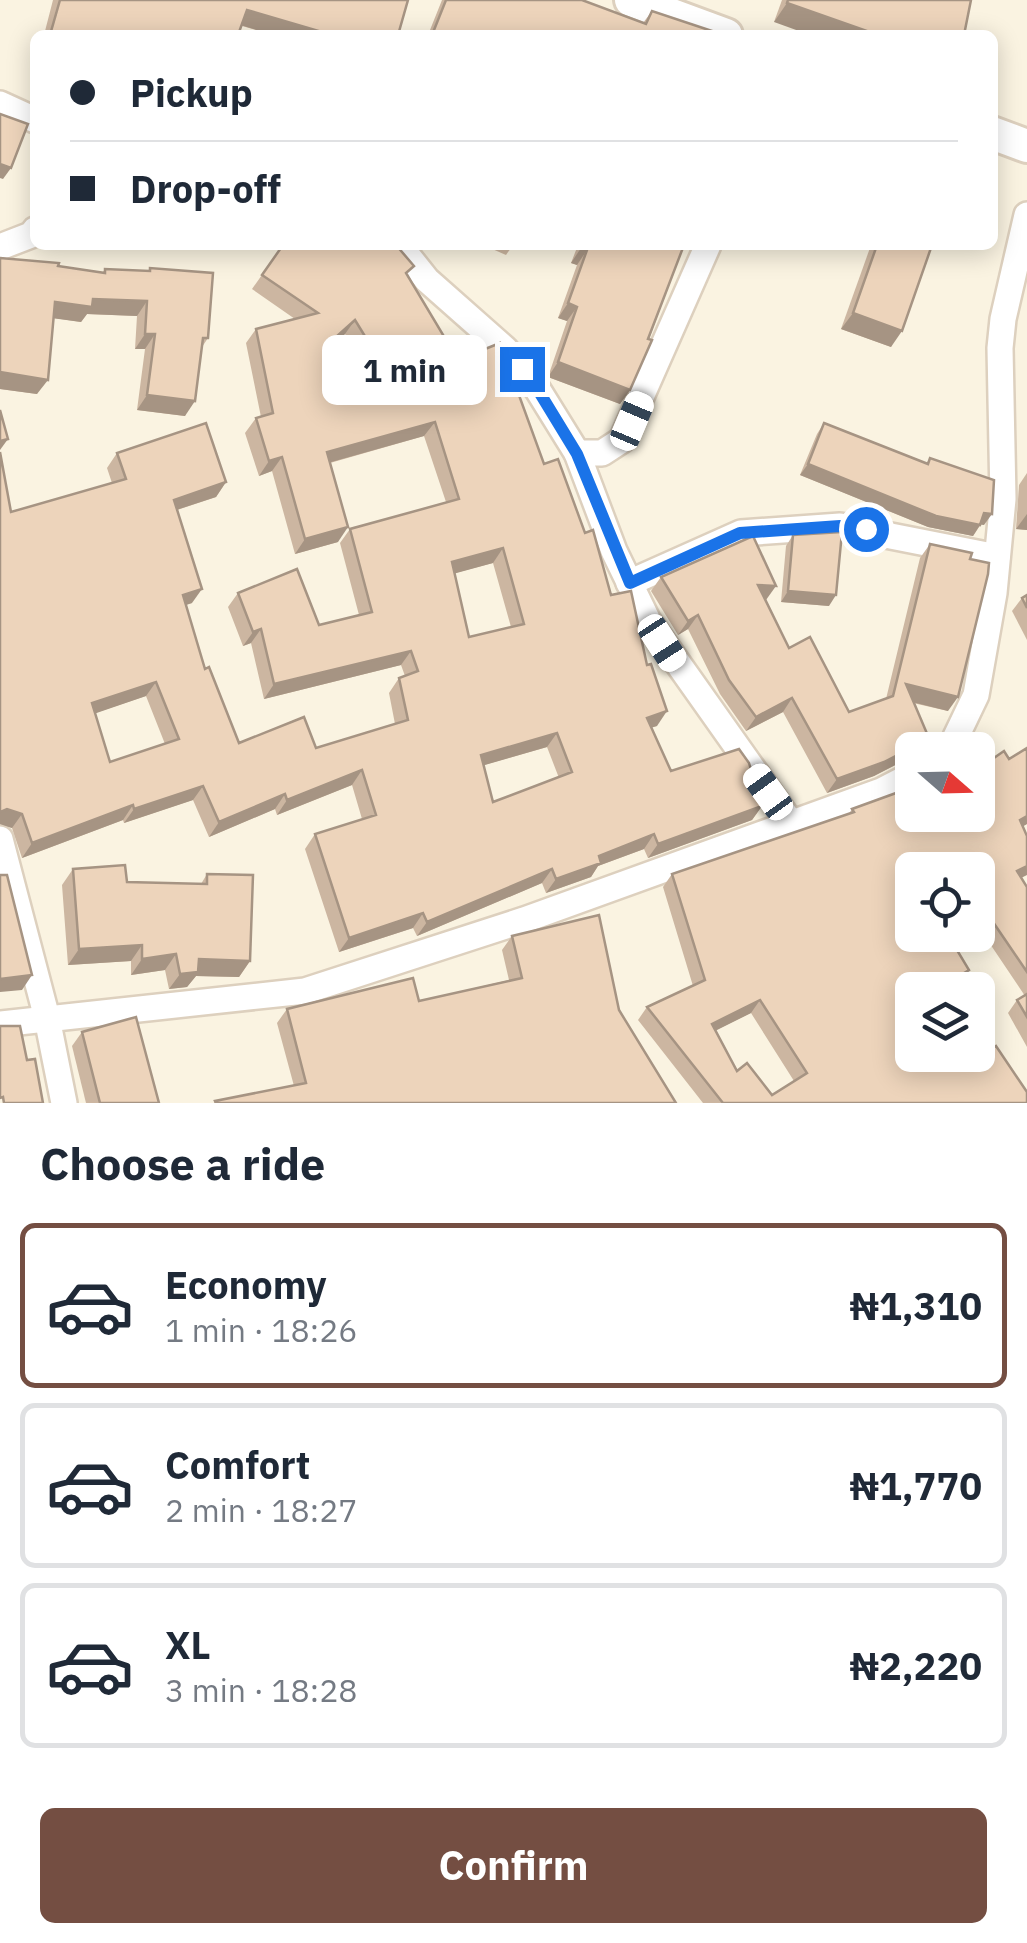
<!DOCTYPE html>
<meta charset="utf-8">
<style>
body{margin:0;font-family:"IBM Plex Sans",sans-serif;background:#f2f2f3;color:#1f2937;height:100vh;display:flex;flex-direction:column;font-size:38px;white-space:nowrap}
*{box-sizing:border-box;margin:0}
p{font-size:32px;color:#747a83}
.icon{flex:none;width:55px;height:55px;fill:none;stroke:currentColor;stroke-width:2;stroke-linecap:round;stroke-linejoin:round}
.map{position:relative;height:1103px;overflow:hidden}
.drawer{display:flex;flex-direction:column;background:#fff;flex:1}
.drawer>*{flex:none}
.top-card{position:absolute;left:30px;top:30px;width:968px;height:220px;border-radius:15px;box-shadow:0 5px 25px #0003;display:grid;align-content:center;height:220px;padding:0 40px;background:#fff}
.needle{width:65px;rotate:110deg}
.buttons{position:absolute;left:895px;top:732px;display:grid;gap:20px}
.buttons a{display:grid;place-items:center;width:100px;height:100px;border-radius:15px;background:#fff;box-shadow:0 5px 25px #0003;font-size:50px}
.end{position:absolute;width:45px;height:45px;margin:-22px;border:12px solid #1a73e8;background:#fff;box-shadow:0 0 0 5px #fff}
.from{border-radius:50%}
.bubble{position:absolute;height:70px;border-radius:15px;background:#fff;box-shadow:0 5px 25px #0003;font-size:32px;font-weight:800;line-height:70px;text-align:center}
.car{position:absolute;width:30px;height:60px;margin:-30px -15px;border-radius:12px;box-shadow:0 0 8px 2px #0007;background:linear-gradient(#fff 24%,#345 0 40%,#fff 0 76%,#345 0 86%,#fff 0)}
.top-card b{display:flex;align-items:center;gap:35px;height:95px;font-size:38px}
.top-card b+b{border-top:2px solid #e0e1e3}
.top-card i{width:25px;height:25px;background:#1f2937}
ul{padding:0;list-style:none}
li{display:flex;align-items:center;gap:30px;height:165px;margin:0 20px 15px;padding:0 20px;border:5px solid #e0e1e3;border-radius:15px}
li div{flex:1}
li b{display:block;font-size:38px}
li em{font-style:normal;font-weight:800}
li.on{border-color:#744e42}
li>.icon{width:90px;height:90px;stroke-width:1.5}
h2{padding:0 40px;font-size:45px;line-height:120px}
.cta{display:flex;gap:20px;margin-top:auto;padding:20px 40px}
.cta a{flex:1;height:115px;border-radius:15px;background:#744e42;color:#fff;font-size:40px;font-weight:800;line-height:115px;text-align:center}
.map>svg:first-child{display:block}
</style>
<div class="map">
<svg width="1027" height="1103" viewBox="0 0 1027 1103">
<rect width="100%" height="100%" fill="#faf3e1"/>
<g fill="none" stroke-linecap="round" stroke-linejoin="round">
<defs>
<g id="minor">
<polyline points="0,104 35,120"/>
<polyline points="399,245 427,280 505,349 538,390 577,453 614,551 648,621 791,823"/>
<polyline points="0,247 31,235 35,230"/>
<polyline points="577,453 602,453 622,440 708,245"/>
<polyline points="629,583 741,533 840,526 997,557"/>
<polyline points="945,750 954,741 976,695 994,593 1003,499 1000,348 1003,319 1027,215"/>
<polyline points="0,839 47,1018 64,1103"/>
<polyline points="0,1024 305,991 524,920 881,791 912,775"/>
</g>
<g id="tertiary">
<polyline points="631,0 726,35"/>
<polyline points="992,133 1027,146"/>
</g>
</defs>
<use href="#minor" stroke="#ddd0be" stroke-width="30"/>
<use href="#tertiary" stroke="#ddd0be" stroke-width="38"/>
<use href="#minor" stroke="#fff" stroke-width="25"/>
<use href="#tertiary" stroke="#fff" stroke-width="32"/>
</g>
<g fill="#ccb6a1" fill-rule="evenodd">
<polygon points="53,0 408,0 398,35 273,35 242,26 238,35 44,35"/>
<polygon points="442,0 582,0 643,23 652,11 724,35 428,35"/>
<polygon points="782,0 971,0 774,22"/>
<path d="M 283,245 L 408,275 L 458,360 L 544,464 L 585,533 L 611,595 L 657,726 L 652,727 L 671,771 L 762,806 L 752,820 L 648,858 L 644,849 L 598,866 L 591,877 L 546,893 L 542,883 L 417,936 L 413,928 L 339,952 L 305,849 L 315,834 L 362,819 L 352,785 L 277,815 L 275,809 L 209,837 L 193,800 L 124,823 L 123,820 L 22,858 L 12,828 L 0,824 L 0,452 L 11,512 L 112,483 L 107,468 L 117,453 L 226,482 L 216,497 L 177,510 L 192,603 L 186,605 L 205,669 L 239,743 L 316,748 L 395,724 L 389,693 L 399,678 L 405,676 L 401,665 L 264,699 L 251,643 L 243,646 L 228,607 L 238,593 L 319,625 L 359,615 L 340,543 L 350,529 L 446,502 L 424,436 L 330,463 L 338,542 L 295,554 L 272,471 L 259,476 L 245,433 L 256,418 L 261,417 L 246,343 L 256,329 L 295,319 L 252,289 ZM 345,334 L 374,382 L 337,392 L 327,350 ZM 493,563 L 511,627 L 469,637 L 455,573 ZM 146,696 L 165,744 L 110,762 L 95,713 ZM 547,747 L 559,778 L 493,802 L 484,765 Z"/>
<polygon points="483,245 513,245 506,255"/>
<polygon points="578,245 684,245 630,390 620,404 548,377 567,321 558,318 577,265 571,263"/>
<polygon points="871,245 932,245 891,347 841,329"/>
<polygon points="0,258 103,272 105,269 148,271 150,268 208,338 202,347 185,416 137,410 145,349 135,349 137,316 87,314 81,322 54,318 37,394 0,389"/>
<polygon points="824,423 926,464 930,458 984,525 981,524 973,536 928,527 800,475 817,434"/>
<polygon points="1027,473 1027,530 1016,529 1019,485"/>
<polygon points="793,535 829,606 781,602 786,546"/>
<polygon points="930,544 970,559 948,711 913,703 934,750 912,750 912,759 905,760 874,776 827,793 783,712 746,731 720,694 688,629 678,635 651,591 661,577 766,600 789,648 849,712 886,699 920,558"/>
<polygon points="1027,595 1027,640 1012,611 1022,598"/>
<path d="M 1027,748 L 1027,824 L 1022,826 L 1021,878 L 1027,887 L 1027,1047 L 1008,1013 L 1017,1000 L 1025,996 L 978,926 L 978,870 L 912,935 L 969,970 L 960,984 L 949,990 L 912,990 L 977,1059 L 1027,1103 L 703,1103 L 638,1020 L 647,1007 L 693,986 L 663,887 L 672,874 L 849,814 L 852,809 L 912,815 ZM 751,1013 L 794,1081 L 772,1095 L 737,1071 L 716,1030 Z"/>
<polygon points="73,869 127,882 201,884 207,874 250,961 239,977 196,976 187,987 169,989 165,970 131,975 131,961 68,965 62,885"/>
<polygon points="512,936 619,1010 676,1103 214,1103 215,1101 294,1086 277,1023 287,1009 419,1001 509,980 502,950"/>
<polygon points="82,1032 159,1103 86,1103 72,1046"/>
</g>
<g fill="#a69483">
<polygon points="787,3 878,35 810,35 774,22"/>
<polygon points="247,10 332,35 273,35 237,24"/>
<polygon points="0,164 11,168 3,179 0,178"/>
<polygon points="581,248 587,250 577,265 571,263"/>
<polygon points="93,299 147,301 137,316 87,314 81,322 44,317 55,302"/>
<polygon points="568,303 577,307 567,321 558,318"/>
<polygon points="853,313 902,331 891,347 841,329"/>
<polygon points="355,320 345,334 316,360 326,346"/>
<polygon points="145,334 155,334 145,349 135,349"/>
<polygon points="558,362 630,390 620,404 548,377"/>
<polygon points="0,372 48,380 37,394 0,389"/>
<polygon points="147,395 195,401 185,416 137,410"/>
<polygon points="435,422 424,436 317,466 327,452"/>
<polygon points="8,439 0,450 0,441"/>
<polygon points="282,457 272,471 259,476 269,461"/>
<polygon points="808,464 980,525 973,536 928,527 800,475"/>
<polygon points="226,482 216,497 164,514 174,500"/>
<polygon points="984,513 992,514 984,525 977,524"/>
<polygon points="1027,514 1027,530 1016,529"/>
<polygon points="348,527 338,542 295,554 305,539"/>
<polygon points="503,548 493,563 442,577 452,562"/>
<polygon points="758,585 776,586 766,600"/>
<polygon points="202,589 192,603 173,609 183,595"/>
<polygon points="788,591 836,595 829,606 781,602"/>
<polygon points="698,615 688,629 678,635 688,621"/>
<polygon points="261,629 251,643 243,646 253,632"/>
<polygon points="411,651 401,665 264,699 274,684"/>
<polygon points="156,682 146,696 82,718 92,703"/>
<polygon points="906,684 958,697 948,711 896,698"/>
<polygon points="792,698 783,712 746,731 756,717"/>
<polygon points="667,711 657,726 637,732 647,718"/>
<polygon points="557,733 547,747 471,769 481,755"/>
<polygon points="924,745 920,750 912,750 912,759 905,760 874,776 827,793 837,779 915,746"/>
<polygon points="362,770 352,785 277,815 287,800"/>
<polygon points="203,786 193,800 124,823 134,809"/>
<polygon points="285,794 275,809 209,837 219,822"/>
<polygon points="133,805 123,820 22,858 32,843"/>
<polygon points="762,806 752,820 648,858 658,844"/>
<polygon points="7,809 22,814 12,828 0,824 0,812"/>
<polygon points="1027,816 1027,824 1010,834 1020,820"/>
<polygon points="654,834 644,849 598,866 591,877 546,893 556,879 599,856"/>
<polygon points="1027,866 1027,875 1007,885 1017,871"/>
<polygon points="552,869 542,883 417,936 427,922"/>
<polygon points="423,913 413,928 339,952 349,938"/>
<polygon points="142,945 131,961 68,965 79,949"/>
<polygon points="176,954 165,970 131,975 142,959"/>
<polygon points="199,959 250,961 239,977 196,976 187,987 169,989 180,974"/>
<polygon points="969,970 960,984 949,990 936,990"/>
<polygon points="32,975 22,990 0,992 0,979"/>
<polygon points="760,1000 751,1013 703,1037 712,1024"/>
</g>
<g fill="#edd4bb" stroke="#a69483" stroke-width="2.5" fill-rule="evenodd">
<polygon points="60,0 408,0 398,35 332,35 247,10 238,35 50,35"/>
<polygon points="446,0 582,0 646,24 652,11 724,35 432,35"/>
<polygon points="788,0 971,0 964,35 878,35 787,3"/>
<polygon points="0,114 28,124 11,168 0,164"/>
<path d="M 283,245 L 396,245 L 414,266 L 406,273 L 458,360 L 500,343 L 544,464 L 558,459 L 585,533 L 593,530 L 611,595 L 631,591 L 647,665 L 651,664 L 667,711 L 647,718 L 671,771 L 739,749 L 749,763 L 762,806 L 658,844 L 654,834 L 599,856 L 601,863 L 556,879 L 552,869 L 427,922 L 423,913 L 349,938 L 315,834 L 376,815 L 362,770 L 287,800 L 285,794 L 219,822 L 203,786 L 134,809 L 133,805 L 32,843 L 22,814 L 7,809 L 0,812 L 0,452 L 11,512 L 126,479 L 117,453 L 206,423 L 226,482 L 174,500 L 202,589 L 183,595 L 205,669 L 209,667 L 239,743 L 304,717 L 316,748 L 408,720 L 399,678 L 418,671 L 411,651 L 274,684 L 261,629 L 253,632 L 238,593 L 297,569 L 319,625 L 372,612 L 350,529 L 459,499 L 435,422 L 327,452 L 348,527 L 305,539 L 282,457 L 269,461 L 256,418 L 273,413 L 256,329 L 318,313 L 262,275 ZM 355,320 L 390,377 L 337,392 L 326,346 ZM 503,548 L 524,624 L 469,637 L 452,562 ZM 156,682 L 179,739 L 110,762 L 92,703 ZM 557,733 L 572,772 L 493,802 L 481,755 Z"/>
<polygon points="582,245 684,245 648,339 652,340 630,390 558,362 577,307 568,303 587,250 581,248"/>
<polygon points="877,245 932,245 902,331 853,313"/>
<polygon points="0,258 59,263 58,266 105,273 105,269 150,271 150,268 213,273 208,338 203,338 195,401 147,395 155,334 145,334 147,301 93,299 92,307 55,302 48,380 0,372"/>
<polygon points="0,410 8,439 0,441"/>
<polygon points="824,423 928,464 930,458 994,480 992,514 984,513 980,525 936,516 808,464"/>
<polygon points="842,532 836,595 788,591 793,535"/>
<polygon points="753,536 776,586 758,585 789,648 810,637 849,712 893,696 930,544 972,553 970,559 989,563 988,574 958,697 906,684 934,750 924,745 915,746 884,762 837,779 792,698 756,717 729,680 698,615 688,621 661,577"/>
<polygon points="1027,595 1027,608 1022,598"/>
<path d="M 1027,748 L 1027,816 L 1020,820 L 1027,836 L 1027,866 L 1017,871 L 1027,887 L 1027,972 L 978,900 L 978,870 L 912,870 L 912,935 L 948,935 L 969,970 L 936,990 L 912,990 L 912,1055 L 975,1055 L 977,1059 L 996,1046 L 1027,1092 L 1027,1103 L 723,1103 L 647,1007 L 705,980 L 672,874 L 854,812 L 852,809 L 896,793 L 912,784 L 912,815 L 978,815 L 978,769 L 1004,751 L 1009,759 ZM 760,1000 L 807,1073 L 772,1095 L 747,1063 L 737,1071 L 712,1024 Z"/>
<polygon points="125,865 127,882 207,884 207,874 253,875 250,961 199,959 198,972 180,974 176,954 142,959 142,945 79,949 73,869"/>
<polygon points="0,875 7,875 32,975 0,979"/>
<polygon points="599,915 619,1010 676,1103 216,1103 215,1101 306,1083 287,1009 413,978 419,1001 522,978 512,936"/>
<polygon points="1027,994 1027,1017 1017,1000"/>
<polygon points="136,1017 159,1103 100,1103 82,1032"/>
<polygon points="0,1026 20,1026 27,1060 35,1059 43,1103 4,1103 3,1097 0,1098"/>
</g>
<g fill="none" stroke-linecap="round" stroke-linejoin="round">
<polyline stroke="#1a73e8" stroke-width="12" points="522,369 538,390 577,454 630,583 740,533 840,526 866,529"/>
</g>
</svg>
<div class="buttons">
<a><svg class="needle" viewBox="-14 -14 28 28"><path d="M0-13l5 13h-10z" fill="#e53935"/><path d="M0 13l5-13h-10z" fill="#747a83"/></svg></a>
<a><svg class="icon" aria-label="locate" viewBox="0 0 24 24"><circle cx="12" cy="12" r="6"/><path d="M12 2v4M12 18v4M2 12h4M18 12h4"/></svg></a>
<a><svg class="icon" aria-label="layers" viewBox="0 0 24 24"><path d="M12 4l9 5-9 5-9-5zM3 14l9 5 9-5"/></svg></a>
</div>
<i class="end from" style="left:866px;top:529px"></i>
<i class="end" style="left:522px;top:369px"></i>
<div class="bubble" style="left:322px;top:335px;width:165px">1 min</div>
<i class="car" style="left:632px;top:421px;rotate:23deg"></i>
<i class="car" style="left:662px;top:643px;rotate:147deg"></i>
<i class="car" style="left:768px;top:792px;rotate:324deg"></i>
<div class="top-card">
<b><i class="from"></i>Pickup</b>
<b><i></i>Drop-off</b>
</div>
</div>
<section class="drawer">
<h2>Choose a ride</h2>
<ul>
<li class="on"><svg class="icon" aria-label="car" viewBox="0 0 24 24"><path d="M5 17H2v-5l4-1 3-4h7l3 4 3 1v5h-3M9 17h6M6 11h13"/><circle cx="7" cy="17" r="2"/><circle cx="17" cy="17" r="2"/></svg><div><b>Economy</b><p>1 min · 18:26</p></div><em>₦1,310</em></li>
<li><svg class="icon" aria-label="car" viewBox="0 0 24 24"><path d="M5 17H2v-5l4-1 3-4h7l3 4 3 1v5h-3M9 17h6M6 11h13"/><circle cx="7" cy="17" r="2"/><circle cx="17" cy="17" r="2"/></svg><div><b>Comfort</b><p>2 min · 18:27</p></div><em>₦1,770</em></li>
<li><svg class="icon" aria-label="car" viewBox="0 0 24 24"><path d="M5 17H2v-5l4-1 3-4h7l3 4 3 1v5h-3M9 17h6M6 11h13"/><circle cx="7" cy="17" r="2"/><circle cx="17" cy="17" r="2"/></svg><div><b>XL</b><p>3 min · 18:28</p></div><em>₦2,220</em></li>
</ul>
<div class="cta"><a>Confirm</a></div>
</section>
